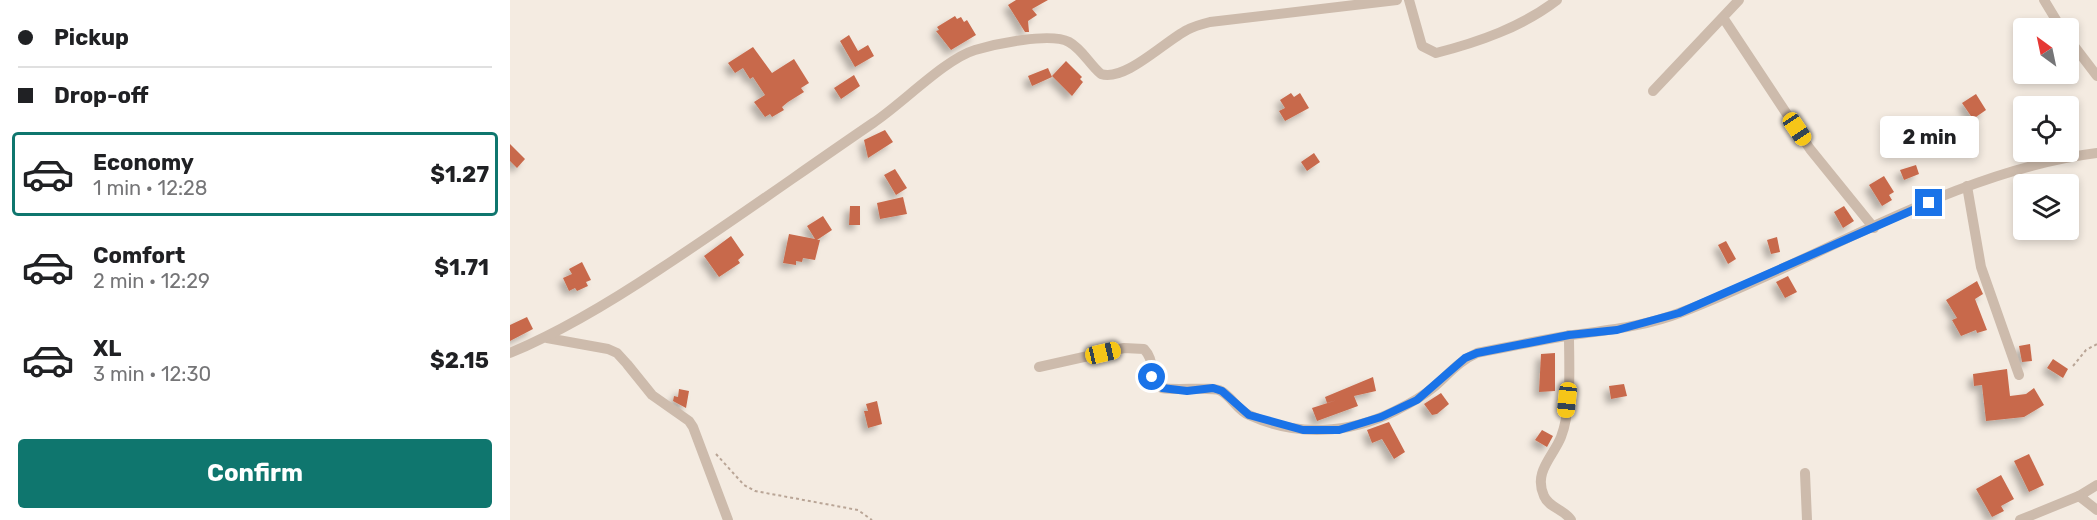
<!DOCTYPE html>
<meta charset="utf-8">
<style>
body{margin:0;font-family:Rubik,sans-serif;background:#f6f6f6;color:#202124;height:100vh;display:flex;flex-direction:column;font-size:22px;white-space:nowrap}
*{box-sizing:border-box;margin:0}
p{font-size:20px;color:#757577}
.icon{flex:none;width:33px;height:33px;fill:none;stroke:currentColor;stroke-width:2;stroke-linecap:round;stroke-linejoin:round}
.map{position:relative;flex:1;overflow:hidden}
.side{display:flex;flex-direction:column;background:#fff;width:510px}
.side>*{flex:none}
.hud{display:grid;align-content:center;height:132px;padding:0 18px;background:#fff}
.needle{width:39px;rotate:327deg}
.fabs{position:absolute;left:1503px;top:18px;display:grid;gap:12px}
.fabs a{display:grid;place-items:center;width:66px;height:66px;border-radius:6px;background:#fff;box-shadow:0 3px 9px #0003;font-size:30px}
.end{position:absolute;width:27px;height:27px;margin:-14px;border:8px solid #1a73e8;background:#fff;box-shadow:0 0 0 3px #fff}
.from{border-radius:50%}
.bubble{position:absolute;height:42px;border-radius:6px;background:#fff;box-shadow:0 3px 9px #0003;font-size:20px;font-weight:700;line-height:42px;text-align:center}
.car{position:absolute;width:18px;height:36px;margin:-18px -9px;border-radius:8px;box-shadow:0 0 4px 2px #0007;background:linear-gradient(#f5c518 24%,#345 0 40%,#f5c518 0 76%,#345 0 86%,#f5c518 0)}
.hud b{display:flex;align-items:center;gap:21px;height:57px;font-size:22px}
.hud b+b{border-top:2px solid #e0e0e0}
.hud i{width:15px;height:15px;background:#202124}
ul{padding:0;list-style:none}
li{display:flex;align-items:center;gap:18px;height:84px;margin:0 12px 9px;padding:0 6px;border:3px solid transparent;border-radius:6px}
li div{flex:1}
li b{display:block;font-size:22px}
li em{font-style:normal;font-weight:700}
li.current{border-color:#0f766e}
li>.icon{width:54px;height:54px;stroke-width:1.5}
.action{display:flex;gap:12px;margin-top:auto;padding:12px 18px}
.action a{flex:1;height:69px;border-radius:6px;background:#0f766e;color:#fff;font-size:24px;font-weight:700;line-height:69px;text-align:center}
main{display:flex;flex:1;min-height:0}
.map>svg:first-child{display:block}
</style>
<main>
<section class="side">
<div class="hud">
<b><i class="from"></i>Pickup</b>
<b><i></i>Drop-off</b>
</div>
<ul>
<li class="current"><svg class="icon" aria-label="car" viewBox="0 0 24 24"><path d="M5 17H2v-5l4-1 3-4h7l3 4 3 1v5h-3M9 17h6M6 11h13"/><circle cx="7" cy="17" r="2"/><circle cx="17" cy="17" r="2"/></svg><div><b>Economy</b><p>1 min · 12:28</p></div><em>$1.27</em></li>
<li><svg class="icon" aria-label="car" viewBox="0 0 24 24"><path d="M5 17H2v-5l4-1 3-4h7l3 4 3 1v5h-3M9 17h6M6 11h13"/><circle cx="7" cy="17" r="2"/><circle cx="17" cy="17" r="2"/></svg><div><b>Comfort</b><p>2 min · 12:29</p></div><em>$1.71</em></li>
<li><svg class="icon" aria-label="car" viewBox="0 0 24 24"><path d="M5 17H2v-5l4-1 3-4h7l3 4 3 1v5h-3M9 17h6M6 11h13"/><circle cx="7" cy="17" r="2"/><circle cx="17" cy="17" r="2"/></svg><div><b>XL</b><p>3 min · 12:30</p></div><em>$2.15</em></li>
</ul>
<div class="action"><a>Confirm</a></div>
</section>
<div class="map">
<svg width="1587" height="520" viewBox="0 0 1587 520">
<defs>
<filter id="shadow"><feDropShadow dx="-5" dy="5" stdDeviation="3" flood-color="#0004"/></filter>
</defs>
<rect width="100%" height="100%" fill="#f4ebe1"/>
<g fill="#c8694b" filter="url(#shadow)">
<polygon points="506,0 538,0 522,9 527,15 518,21 519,32 515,32 498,5"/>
<polygon points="445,16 447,19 451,17 454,22 457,20 466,35 441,50 426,31 429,30 427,27"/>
<polygon points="339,35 348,51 358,45 364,56 345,67 330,41"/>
<polygon points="243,47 262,73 284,59 299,83 291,88 294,92 278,102 272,107 274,110 262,117 260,114 255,117 244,102 255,95 243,77 240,79 233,68 225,73 218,63"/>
<polygon points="556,61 572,77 570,79 573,82 562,96 542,76"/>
<polygon points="538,68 542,77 522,86 518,76"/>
<polygon points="344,75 350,86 331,99 324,88"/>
<polygon points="781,93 784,97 790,93 799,108 775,121 769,111 775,108 770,100"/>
<polygon points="1466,94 1476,110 1463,119 1452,103"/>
<polygon points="1413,128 1419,137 1404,148 1397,138"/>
<polygon points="375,130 383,142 358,158 354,140"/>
<polygon points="0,144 15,159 7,168 0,161"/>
<polygon points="804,153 810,162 797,171 791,162"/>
<polygon points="1406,165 1409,174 1394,180 1390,170"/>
<polygon points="385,169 397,188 386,195 374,175"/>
<polygon points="1374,176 1384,192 1379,195 1382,200 1372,206 1359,185"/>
<polygon points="393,197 397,214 370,219 367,203"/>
<polygon points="340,206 350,206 350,225 339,225"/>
<polygon points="1334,206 1344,221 1333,228 1324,212"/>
<polygon points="313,216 322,230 307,240 310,240 305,260 293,258 292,262 286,261 286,265 273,263 279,234 305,239 297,226"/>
<polygon points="221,236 234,255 228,260 230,263 209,277 194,256"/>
<polygon points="1267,237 1270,252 1261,254 1257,240"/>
<polygon points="1216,241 1226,259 1218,264 1208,245"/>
<polygon points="72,262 81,280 76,282 78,286 67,291 65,288 59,291 53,278 62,274 59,269"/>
<polygon points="1278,276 1287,292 1275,298 1266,282"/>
<polygon points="1467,281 1473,294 1465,299 1477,330 1467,333 1466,330 1451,336 1442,320 1447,318 1436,300"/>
<polygon points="17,317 23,329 0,341 0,325"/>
<polygon points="1520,344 1522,361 1512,362 1509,346"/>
<polygon points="1045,353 1045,391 1029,392 1031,354"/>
<polygon points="1543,359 1558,369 1553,378 1537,368"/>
<polygon points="1497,369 1500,396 1516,394 1524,388 1534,405 1514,417 1476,421 1472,385 1464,386 1463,374"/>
<polygon points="863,377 866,391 844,396 848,406 807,421 802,408 827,400 817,403 815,397"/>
<polygon points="1114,384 1117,396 1101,399 1099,386"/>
<polygon points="169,389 179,391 176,408 163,401 164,396 168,397"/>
<polygon points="931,393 939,404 927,414 922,415 914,404"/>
<polygon points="367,401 372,424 358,428 354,411 358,411 356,404"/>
<polygon points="879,422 895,452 884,459 872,439 862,443 857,430"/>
<polygon points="1032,430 1043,436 1037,447 1025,440"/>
<polygon points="1519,454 1534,485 1519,492 1504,461"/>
<polygon points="1491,475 1504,499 1491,506 1494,511 1482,517 1466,489"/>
</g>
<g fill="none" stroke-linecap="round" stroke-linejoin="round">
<g stroke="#b9a596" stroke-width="2" stroke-dasharray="3 3" stroke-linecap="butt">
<polyline points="1563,366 1576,350 1587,344"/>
<polyline points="206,454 234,485 245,491 348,510 362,520"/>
</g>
<g stroke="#cdbbac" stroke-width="10">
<path d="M 899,0 L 912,46 L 926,53 C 969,42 1012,27 1047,0"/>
<polyline points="1534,0 1551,28"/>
<polyline points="1214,19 1300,149 1364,228"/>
<polyline points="1558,38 1587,76"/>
<polyline points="1143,91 1229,0"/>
<polyline points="1457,186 1471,267 1509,375"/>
<path d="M 1059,335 C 1059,365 1062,409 1051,437 C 1043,457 1023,472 1034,496 C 1039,508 1054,509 1061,520"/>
<polyline points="37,338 98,349 107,353 117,364 142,395 179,421 183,427 218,520"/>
<path d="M 0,353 C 53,331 102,301 150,269 C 222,222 291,172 363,123 C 392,104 435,59 465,50 C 486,44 540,32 559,42 C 572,49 580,65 591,74 C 615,82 655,41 677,30 C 684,26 692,24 700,22 L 887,0"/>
<path d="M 529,367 L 614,348 L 634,349 C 647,363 636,373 652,388 C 667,391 703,386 711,391 C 722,397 727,410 739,415 C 787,437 839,434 885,411 C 899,404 912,397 924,387 C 939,374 949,361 967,353 C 997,347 1026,341 1056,336 C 1096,330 1134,327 1172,312 C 1307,261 1443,171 1587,153"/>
<polyline points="1295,473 1297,520"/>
<polyline points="1587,485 1569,496 1587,510"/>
<polyline points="1510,520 1569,496"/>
</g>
</g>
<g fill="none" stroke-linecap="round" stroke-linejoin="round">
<polyline stroke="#1a73e8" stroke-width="8" points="642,377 652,388 677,391 703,388 712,391 739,415 793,430 829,430 871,417 907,400 955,358 967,353 1059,335 1107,330 1169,313 1419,203"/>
</g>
</svg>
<div class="fabs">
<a><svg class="needle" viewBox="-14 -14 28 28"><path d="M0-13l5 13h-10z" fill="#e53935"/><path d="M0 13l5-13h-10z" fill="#757577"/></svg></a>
<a><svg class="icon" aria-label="locate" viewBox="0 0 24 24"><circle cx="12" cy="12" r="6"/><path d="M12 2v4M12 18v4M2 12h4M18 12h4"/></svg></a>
<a><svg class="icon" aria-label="layers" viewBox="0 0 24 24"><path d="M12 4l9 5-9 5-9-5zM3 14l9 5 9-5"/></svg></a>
</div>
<i class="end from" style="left:642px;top:377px"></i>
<i class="end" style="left:1419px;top:203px"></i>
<div class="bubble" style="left:1370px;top:116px;width:99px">2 min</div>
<i class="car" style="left:1287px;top:129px;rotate:146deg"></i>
<i class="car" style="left:593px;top:353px;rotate:77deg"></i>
<i class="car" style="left:1057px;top:400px;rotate:186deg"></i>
</div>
</main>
